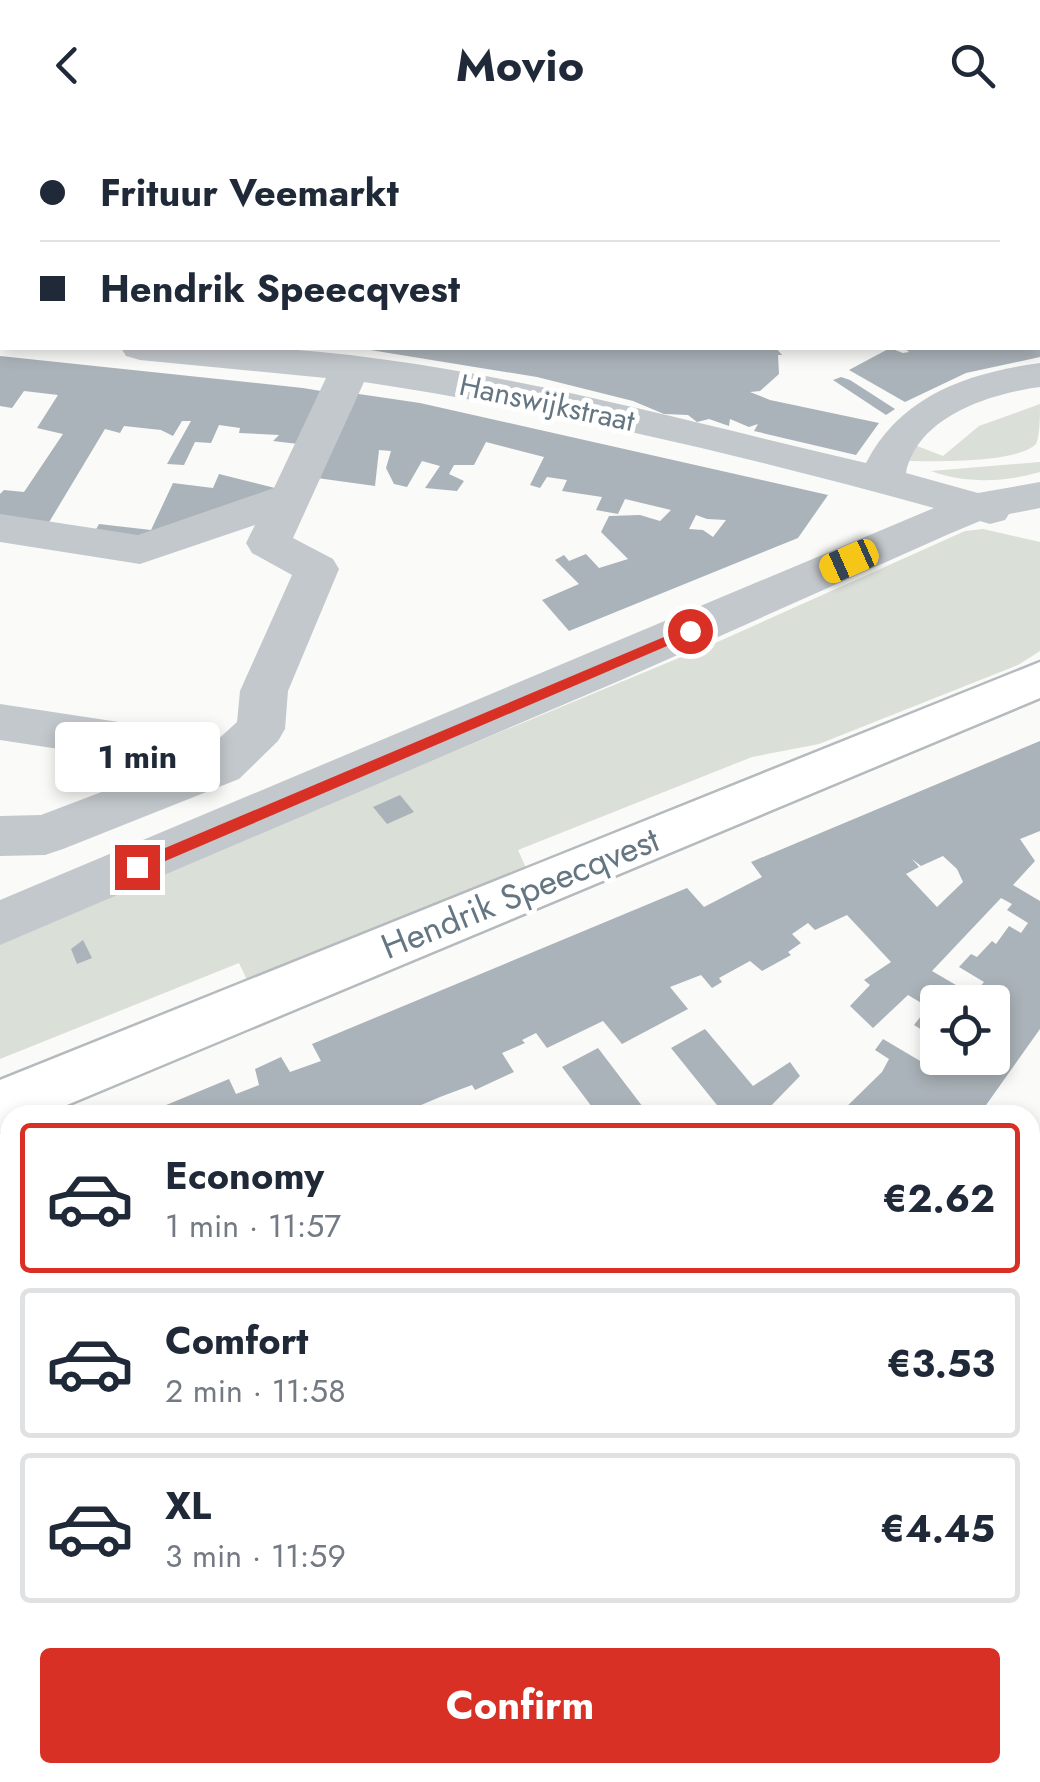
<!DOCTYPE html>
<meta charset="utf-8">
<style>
body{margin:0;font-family:Jost,sans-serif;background:#f2f2f3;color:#1f2937;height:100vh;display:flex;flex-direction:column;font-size:38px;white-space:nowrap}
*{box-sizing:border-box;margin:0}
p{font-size:32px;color:#747a83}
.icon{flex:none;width:55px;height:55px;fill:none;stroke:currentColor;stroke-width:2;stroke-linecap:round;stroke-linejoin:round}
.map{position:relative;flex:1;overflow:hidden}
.drawer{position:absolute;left:0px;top:975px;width:1040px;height:678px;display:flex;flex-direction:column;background:#fff;border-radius:30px 30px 0 0;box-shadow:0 5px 15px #0003}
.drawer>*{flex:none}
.hud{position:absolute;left:0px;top:0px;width:1040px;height:220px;box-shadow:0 5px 15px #0003;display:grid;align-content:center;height:220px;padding:0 40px;background:#fff}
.tools{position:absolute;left:920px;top:855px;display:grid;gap:20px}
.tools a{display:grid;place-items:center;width:90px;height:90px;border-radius:10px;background:#fff;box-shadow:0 5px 15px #0003;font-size:50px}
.end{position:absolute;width:45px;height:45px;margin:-22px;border:12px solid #d93025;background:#fff;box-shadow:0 0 0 5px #fff}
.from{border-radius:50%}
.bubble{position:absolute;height:70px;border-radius:10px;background:#fff;box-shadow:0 5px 15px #0003;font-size:32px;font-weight:700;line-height:70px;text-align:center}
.car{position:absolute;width:30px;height:60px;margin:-30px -15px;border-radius:12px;box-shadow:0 0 8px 2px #0007;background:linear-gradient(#f5c518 24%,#345 0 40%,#f5c518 0 76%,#345 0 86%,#f5c518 0)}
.hud b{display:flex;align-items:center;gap:35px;height:95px;font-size:38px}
.hud b+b{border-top:2px solid #e0e1e3}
.hud i{width:25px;height:25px;background:#1f2937}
ul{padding:18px 0 0;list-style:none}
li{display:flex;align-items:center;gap:30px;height:150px;margin:0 20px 15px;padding:0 20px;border:5px solid #e0e1e3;border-radius:10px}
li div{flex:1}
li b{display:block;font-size:38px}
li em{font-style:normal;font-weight:700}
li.active{border-color:#d93025}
li>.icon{width:90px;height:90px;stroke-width:1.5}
.primary-button{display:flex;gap:20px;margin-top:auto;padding:20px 40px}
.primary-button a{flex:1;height:115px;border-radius:10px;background:#d93025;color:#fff;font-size:40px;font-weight:700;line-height:115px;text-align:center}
header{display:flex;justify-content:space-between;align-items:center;height:130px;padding:0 40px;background:#fff;font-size:45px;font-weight:700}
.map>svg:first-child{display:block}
</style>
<header><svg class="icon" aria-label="back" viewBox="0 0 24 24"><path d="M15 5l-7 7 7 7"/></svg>Movio<svg class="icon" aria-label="search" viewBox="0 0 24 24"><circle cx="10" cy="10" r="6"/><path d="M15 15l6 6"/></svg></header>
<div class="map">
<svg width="1040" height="1652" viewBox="0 0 1040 1652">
<rect width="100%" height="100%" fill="#fafaf8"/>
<g fill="#dadfd7">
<polygon points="86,0 1024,0 1027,2 80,2"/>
<path d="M 1040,274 C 1040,285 1040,306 1036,314 C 1016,334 930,331 901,331 L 912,314 L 943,326 L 979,296 Z"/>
<path d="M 1040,332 L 1040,342 C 1006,352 965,354 931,341 Z"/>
<polygon points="983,399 1040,412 1040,521 1018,535 819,614 752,627 518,720 526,738 248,852 239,833 0,929 0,810 722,510 965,401"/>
</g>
<g fill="#aab3b9" fill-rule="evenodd">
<polygon points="358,218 776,218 782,225 778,225 779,244 760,261 750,262 770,270 879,293 856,325 754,301 758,294 749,297 730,289 729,296 709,289 697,292 688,285 664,284 633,271 537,247"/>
<polygon points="890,218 903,223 909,222 904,218 1040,218 1040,227 966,243 905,272 849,240"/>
<polygon points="0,226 303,258 321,261 298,314 273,311 279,305 239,303 240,298 219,295 211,313 195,312 184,335 167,334 191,291 182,291 173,306 161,300 124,296 120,303 105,299 48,394 0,385 0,364 4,360 24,362 63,304 37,298 58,265 24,261 12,278 0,276"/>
<polygon points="841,247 850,250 895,279 886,285 833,250"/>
<path d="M 352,263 L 420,273 L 828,365 L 798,408 L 569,501 L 542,470 L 579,454 L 555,430 L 564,425 L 569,431 L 586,424 L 599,438 L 628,429 L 601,402 L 609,386 L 640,385 L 660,391 L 671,380 L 625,369 L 618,384 L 596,380 L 602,367 L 562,361 L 567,350 L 547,347 L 540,358 L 530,355 L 544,327 L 486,312 L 474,335 L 454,335 L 449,344 L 464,351 L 457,361 L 425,358 L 440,336 L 422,331 L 407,357 L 394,354 L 386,338 L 391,321 L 379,320 L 375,356 L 317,348 ZM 696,385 L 707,389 L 726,390 L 713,407 L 703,400 L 689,399 Z"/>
<polygon points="219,344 279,359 144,413 91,408 99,394 151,400 173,353 213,358"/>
<path d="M 1040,611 L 1040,701 L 1020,709 L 1035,731 L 1013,755 L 1040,771 L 1040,899 L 979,985 L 838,985 L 882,942 L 889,929 L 875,920 L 883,909 L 932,938 L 941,928 L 992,928 L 992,872 L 938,872 L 938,910 L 914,895 L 928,877 L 908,865 L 873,898 L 850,876 L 870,855 L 864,850 L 891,832 L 847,785 L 815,800 L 808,793 L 792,804 L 801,813 L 788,822 L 791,825 L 762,841 L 750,831 L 719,848 L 722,852 L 712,858 L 701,845 L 670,857 L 688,879 L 622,914 L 603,891 L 547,918 L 536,903 L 522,910 L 525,913 L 502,923 L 514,942 L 475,960 L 472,955 L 440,967 L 414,978 L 416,983 L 411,985 L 386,985 L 382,977 L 361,985 L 142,985 L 229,949 L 236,964 L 259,955 L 255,939 L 281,927 L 290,942 L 321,931 L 312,914 L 687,758 L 704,777 L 762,747 L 751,732 ZM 943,726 L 957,739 L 963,752 L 937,777 L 906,744 L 919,737 L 912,729 L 921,736 ZM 1001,768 L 1012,774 L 1007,780 L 1028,793 L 1021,803 L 1009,796 L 996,814 L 992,811 L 977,827 L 971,824 L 959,837 L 984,852 L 973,865 L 932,841 Z"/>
<polygon points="400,665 414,682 387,694 373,677"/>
<polygon points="83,810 92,828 77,834 71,819"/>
<polygon points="705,899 753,956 790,932 800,946 762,985 725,985 671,918"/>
<polygon points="598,918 649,985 598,985 562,937"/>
<polygon points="9,1040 10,1100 0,1104 0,1044"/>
<polygon points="0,1149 10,1150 10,1234 0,1232"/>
<polygon points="0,1314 10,1316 10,1547 0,1543"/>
<polygon points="1040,1379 1040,1431 1030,1424 1030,1397"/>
<polygon points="1030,1557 1040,1564 1040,1652 833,1652 839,1642 1030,1642"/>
<polygon points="290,1642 384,1642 394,1652 278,1652"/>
<polygon points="395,1642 513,1642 507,1652 399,1652 402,1648"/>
</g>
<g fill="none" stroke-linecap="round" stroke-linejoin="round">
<defs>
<polygon id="major" points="1040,532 1040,568 43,985 10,985 10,998 0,1002 0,950"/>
</defs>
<use href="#major" stroke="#b5babe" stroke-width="5"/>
<g fill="#c3c8cc" fill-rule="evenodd">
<rect x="1038" y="16" width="2" height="21"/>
<polygon points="0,193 2,194 2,217 0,217"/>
<path d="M 121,218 C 371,201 624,277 866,333 C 901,265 968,243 1040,233 L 1040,257 C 990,264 918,286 906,343 L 978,363 L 1040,352 L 1040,378 L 1009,384 L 1005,390 L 990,394 L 980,391 L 949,404 L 619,551 L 0,815 L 0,770 L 934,378 C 747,326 556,281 364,252 L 293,408 L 333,429 L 339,439 L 288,561 L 285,599 L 278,611 L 239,649 L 63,719 L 45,725 L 0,726 L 0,686 L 41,685 L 170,636 L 0,610 L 0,574 L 178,601 L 214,613 L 237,592 L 240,561 L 292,445 L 252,423 L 246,413 L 255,395 L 140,434 L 0,412 L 0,384 L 138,405 L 274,358 L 326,248 L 140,230 L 126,226 Z"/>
<polygon points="1040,1159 1040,1232 1030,1236 1030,1163"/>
<polygon points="0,1240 10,1241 10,1307 0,1306"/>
<polygon points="708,1642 787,1642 783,1652 705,1652"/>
</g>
<use href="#major" fill="#fff" fill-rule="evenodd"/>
</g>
<polygon fill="#d93025" points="690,496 695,498 695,504 142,741 132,741 129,737 132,732"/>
<g text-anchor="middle" stroke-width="10" stroke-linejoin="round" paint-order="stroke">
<g font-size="30" fill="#657683" stroke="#fff">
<text transform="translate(547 273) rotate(12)" y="10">Hanswijkstraat</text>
</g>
<g font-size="35" fill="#657683" stroke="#fff">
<text transform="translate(520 763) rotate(-22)" y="12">Hendrik Speecqvest</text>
</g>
</g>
</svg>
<div class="tools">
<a><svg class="icon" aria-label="locate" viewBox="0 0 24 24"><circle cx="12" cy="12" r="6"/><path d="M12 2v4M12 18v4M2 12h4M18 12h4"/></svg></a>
</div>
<i class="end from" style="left:690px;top:501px"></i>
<i class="end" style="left:137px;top:737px"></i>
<div class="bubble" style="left:55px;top:592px;width:165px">1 min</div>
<i class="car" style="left:849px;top:431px;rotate:246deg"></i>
<div class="hud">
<b><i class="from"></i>Frituur Veemarkt</b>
<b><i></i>Hendrik Speecqvest</b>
</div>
<section class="drawer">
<ul>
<li class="active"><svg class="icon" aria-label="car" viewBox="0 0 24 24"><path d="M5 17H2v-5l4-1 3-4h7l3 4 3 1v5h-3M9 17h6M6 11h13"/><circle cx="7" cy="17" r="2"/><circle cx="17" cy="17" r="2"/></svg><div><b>Economy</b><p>1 min · 11:57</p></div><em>€2.62</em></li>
<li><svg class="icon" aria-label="car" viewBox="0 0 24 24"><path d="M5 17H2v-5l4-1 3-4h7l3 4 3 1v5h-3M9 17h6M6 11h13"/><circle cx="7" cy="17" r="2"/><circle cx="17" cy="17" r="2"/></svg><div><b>Comfort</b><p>2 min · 11:58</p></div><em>€3.53</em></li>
<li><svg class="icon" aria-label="car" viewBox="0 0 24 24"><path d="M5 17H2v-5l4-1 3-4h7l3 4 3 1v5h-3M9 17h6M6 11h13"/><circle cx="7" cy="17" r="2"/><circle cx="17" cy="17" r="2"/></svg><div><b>XL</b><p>3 min · 11:59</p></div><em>€4.45</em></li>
</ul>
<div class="primary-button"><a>Confirm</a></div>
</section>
</div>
